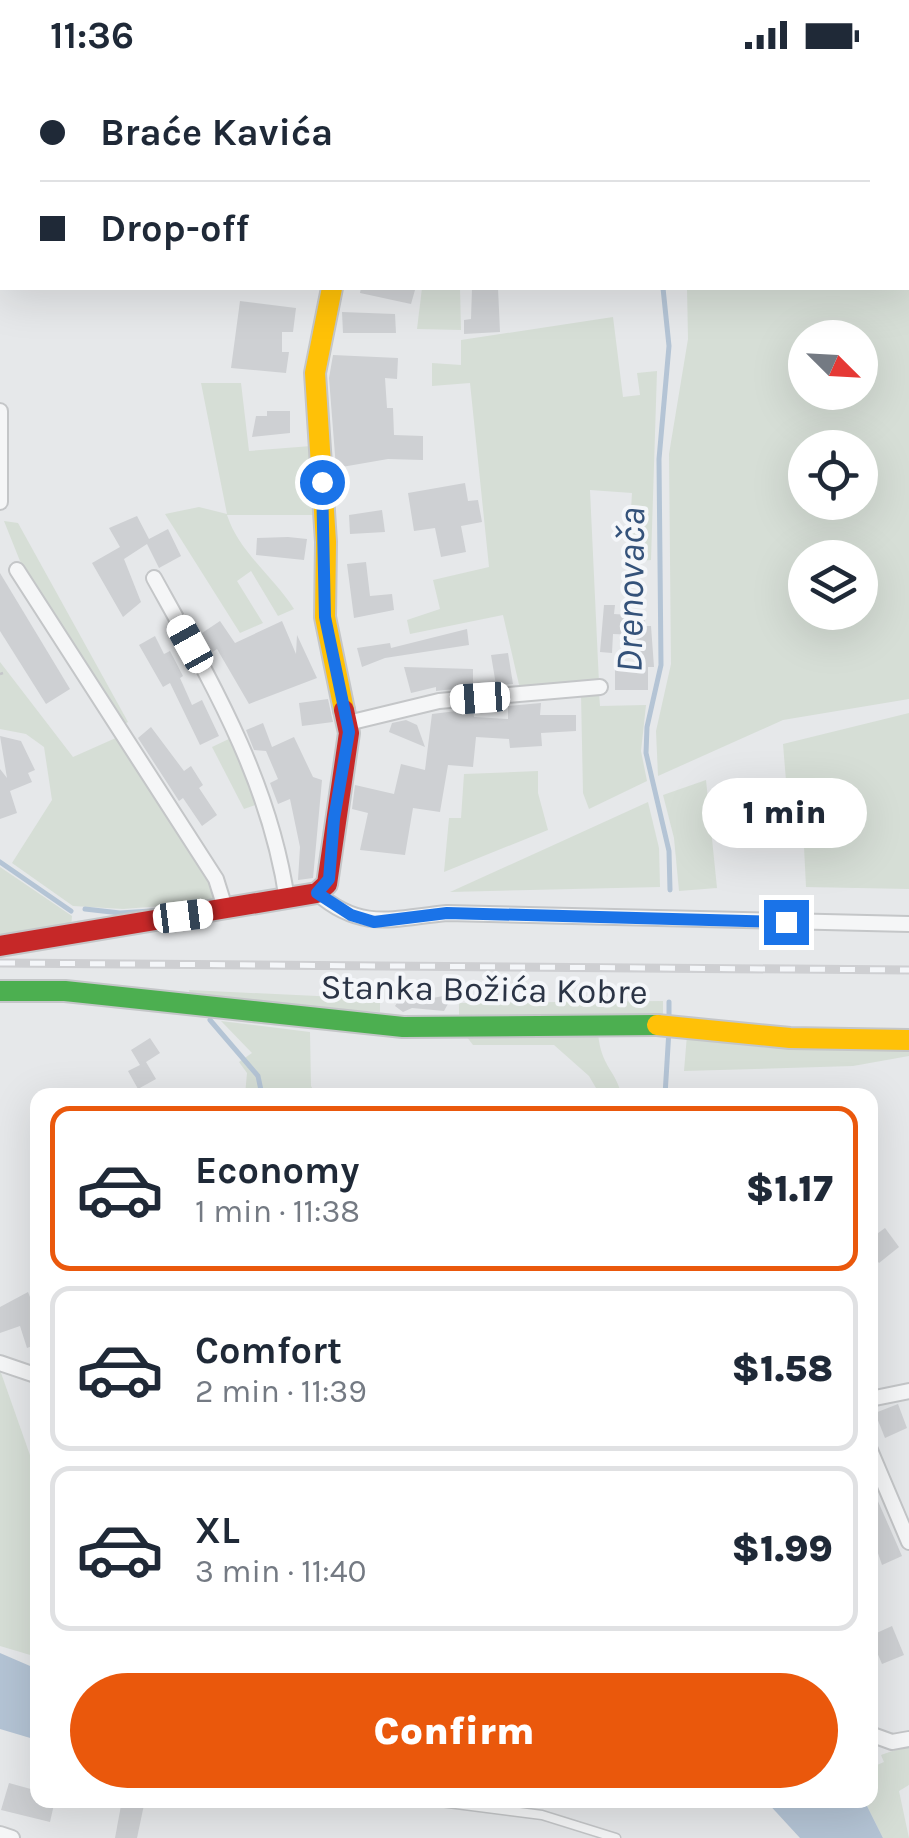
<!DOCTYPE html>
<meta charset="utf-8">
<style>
body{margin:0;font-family:Karla,sans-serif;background:#f6f6f7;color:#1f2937;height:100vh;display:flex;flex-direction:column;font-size:38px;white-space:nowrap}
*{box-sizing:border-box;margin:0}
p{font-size:32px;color:#747a83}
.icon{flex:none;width:55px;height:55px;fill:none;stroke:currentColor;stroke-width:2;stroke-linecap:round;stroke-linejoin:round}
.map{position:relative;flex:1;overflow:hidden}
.panel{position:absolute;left:30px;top:1018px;width:848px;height:720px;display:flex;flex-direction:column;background:#fff;border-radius:20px;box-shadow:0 10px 40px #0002}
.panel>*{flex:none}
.guide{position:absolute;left:0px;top:0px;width:910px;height:220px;box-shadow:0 10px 40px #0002;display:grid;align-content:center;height:220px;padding:0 40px;background:#fff}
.needle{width:65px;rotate:114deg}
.fabs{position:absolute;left:788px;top:250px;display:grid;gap:20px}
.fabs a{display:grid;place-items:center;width:90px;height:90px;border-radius:50%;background:#fff;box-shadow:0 10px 40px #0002;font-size:50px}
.end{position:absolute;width:45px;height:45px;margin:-22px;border:12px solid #1a73e8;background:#fff;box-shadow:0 0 0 5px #fff}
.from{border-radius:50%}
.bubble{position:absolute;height:70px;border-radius:35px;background:#fff;box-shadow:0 10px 40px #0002;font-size:32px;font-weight:800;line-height:70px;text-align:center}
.car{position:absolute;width:30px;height:60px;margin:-30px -15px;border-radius:12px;box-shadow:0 0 8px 2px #0007;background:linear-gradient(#fff 24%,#345 0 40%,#fff 0 76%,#345 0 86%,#fff 0)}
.guide b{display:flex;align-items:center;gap:35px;height:95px;font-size:38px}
.guide b+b{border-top:2px solid #e0e1e3}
.guide i{width:25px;height:25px;background:#1f2937}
ul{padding:18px 0 0;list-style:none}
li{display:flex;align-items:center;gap:30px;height:165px;margin:0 20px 15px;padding:0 20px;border:5px solid #e0e1e3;border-radius:20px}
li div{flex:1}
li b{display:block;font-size:38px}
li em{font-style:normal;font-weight:800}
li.selected{border-color:#ea580c}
li>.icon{width:90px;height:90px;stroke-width:1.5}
.button{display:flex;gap:20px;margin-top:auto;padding:20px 40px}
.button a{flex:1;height:115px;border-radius:60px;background:#ea580c;color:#fff;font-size:40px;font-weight:800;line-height:115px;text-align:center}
.status{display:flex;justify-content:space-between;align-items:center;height:70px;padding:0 50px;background:#fff;direction:ltr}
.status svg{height:28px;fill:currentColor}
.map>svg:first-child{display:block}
</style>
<div class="status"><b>11:36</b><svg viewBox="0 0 49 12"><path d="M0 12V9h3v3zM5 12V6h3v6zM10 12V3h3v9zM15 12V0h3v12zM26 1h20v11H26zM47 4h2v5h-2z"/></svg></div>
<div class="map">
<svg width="909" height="1768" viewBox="0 0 909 1768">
<rect width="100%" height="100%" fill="#e6e8ea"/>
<g fill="#d6ded6" fill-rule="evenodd">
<path d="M 909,136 L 909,629 L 783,650 L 658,706 L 656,661 L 671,594 L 669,384 L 688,269 L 687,218 L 908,218 ZM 805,268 L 860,268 L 860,322 L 805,322 ZM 805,378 L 860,378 L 860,432 L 805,432 ZM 805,488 L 860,488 L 860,542 L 805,542 Z"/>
<polygon points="422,218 460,218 461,260 417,259"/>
<polygon points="613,247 623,327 640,325 637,303 657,301 651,490 628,492 632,423 590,420 599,613 520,619 503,545 410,564 407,550 440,539 433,510 489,497 470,313 432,316 432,293 461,295 461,270"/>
<path d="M 201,313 L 241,313 L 249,381 L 311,376 L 316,445 L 227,445 C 239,482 273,506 294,539 L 278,546 L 251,501 L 237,511 L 263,553 L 240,563 L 165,444 L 199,437 L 227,444 Z"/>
<polygon points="4,451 18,453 128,652 123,655 20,491"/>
<polygon points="0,592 73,687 118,667 216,821 213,832 123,839 73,836 12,793 52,730 44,677 26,664 0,659"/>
<polygon points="599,623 600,636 646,635 641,681 647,711 589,739 583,723 581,624"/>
<polygon points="909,643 909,819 806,817 804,777 791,772 783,674"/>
<polygon points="233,667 258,734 244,739 212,677"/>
<polygon points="538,701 538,723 548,760 444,802 449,748 461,748 464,704"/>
<polygon points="706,710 717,818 679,821 674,768 663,725"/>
<polygon points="648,732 659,778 660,817 450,822"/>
<polygon points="0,797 72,846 71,857 0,870"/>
<polygon points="189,920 380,929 380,942 191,929"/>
<polygon points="663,931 663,944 459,945 459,933"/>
<polygon points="221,951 310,962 311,1016 316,1025 245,1025 247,1003 239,992 252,983"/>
<path d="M 598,964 C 602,998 613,996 622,1025 L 600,1025 L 589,1006 L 554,975 L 473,975 L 466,966 Z"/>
<polygon points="687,965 777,977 909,980 909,986 853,996 684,1001"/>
<polygon points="0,1300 37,1405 37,1587 0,1576"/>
<polygon points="909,1675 909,1715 899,1721 909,1768 883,1768 864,1730 870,1730 870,1698 884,1692 881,1685"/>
</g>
<g fill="#b4c4d5">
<polygon points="0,1583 37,1599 37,1670 0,1659"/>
<polygon points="765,1730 864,1730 883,1768 800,1768"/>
</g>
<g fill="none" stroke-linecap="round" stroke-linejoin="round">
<g stroke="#b4c4d5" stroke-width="5">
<polyline points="650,0 651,2"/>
<polyline points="663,218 669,276 659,389 661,595 647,657 646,683 669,781 670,820"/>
<polyline points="0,792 71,841"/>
<polyline points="85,839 120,843 166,840"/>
<polyline points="669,949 669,932"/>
<polyline points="210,950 258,1006 262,1025"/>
<polyline points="665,1025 669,960"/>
</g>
</g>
<g fill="#ced0d3">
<polygon points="361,218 406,218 415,220 411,234 360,223"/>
<polygon points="472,218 498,218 500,262 464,264 464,250 471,249"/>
<polygon points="240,231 296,238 293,262 282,262 282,282 289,282 286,303 231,298"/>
<polygon points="342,242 395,244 396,263 343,263"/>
<polygon points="333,285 398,288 397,309 385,308 387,338 393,338 394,365 423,366 423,390 388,389 336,398 329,308"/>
<polygon points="267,341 290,341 290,363 252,367 256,346 267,346"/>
<polygon points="465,413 468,431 478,430 482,452 461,456 466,482 441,487 435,458 414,461 408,423"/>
<polygon points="382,440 385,462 350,464 349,445"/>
<polygon points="137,446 149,469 168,459 181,486 159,498 147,474 124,489 141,532 123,547 92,493 120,477 109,458"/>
<polygon points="288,467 307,469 304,490 256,485 257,468"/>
<polygon points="366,492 370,526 392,524 394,540 354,548 347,494"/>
<polygon points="0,503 70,619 46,634 0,561"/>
<polygon points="604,535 615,535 614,544 645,546 645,556 651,556 654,597 648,597 648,620 615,620 615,592 638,592 636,565 613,564 612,583 600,582"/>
<polygon points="220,551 235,573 282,551 296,584 297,565 317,608 249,634 217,579 211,583 199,565"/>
<polygon points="467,559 469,575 385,588 362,597 357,578 390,573 391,578"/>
<polygon points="155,566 164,584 170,581 183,606 180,608 192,635 202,630 219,666 200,675 170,613 163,617 139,575"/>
<polygon points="508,583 513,614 496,615 491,585"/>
<polygon points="404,597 473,599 473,617 436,621 436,617 411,623"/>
<polygon points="328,629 333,652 302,656 299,633"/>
<polygon points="541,633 540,645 576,645 576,661 541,663 542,676 510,678 509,669 476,667 473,697 448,695 440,742 413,738 405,785 360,780 368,743 352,739 355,715 394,724 401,694 425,700 432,644 473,639 474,647 508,649 508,636"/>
<polygon points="406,650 417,655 425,677 389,662 392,653"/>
<polygon points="263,653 272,677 294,667 313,707 322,710 313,808 298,810 300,777 290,729 278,734 270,713 278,709 266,681 254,680 246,660"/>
<polygon points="151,657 184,701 191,696 203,715 199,718 217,745 202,756 183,728 179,731 138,668"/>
<polygon points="0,666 21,671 35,700 28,703 32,712 10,721 17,743 0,749 0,699 7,708"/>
<polygon points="443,926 449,932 444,941 412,938 403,942 395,936 401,927 412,932"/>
<polygon points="150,968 160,983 146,992 156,1009 138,1019 128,1001 140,995 131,980"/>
<polygon points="885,1158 899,1177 879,1193 870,1182 870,1169"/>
<polygon points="28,1222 30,1227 38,1225 38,1274 27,1278 20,1256 0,1263 0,1237"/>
<polygon points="898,1334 907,1358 885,1368 875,1343"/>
<polygon points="870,1413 902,1486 882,1495 870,1460"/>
<polygon points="892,1556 904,1585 882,1594 870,1566"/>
<polygon points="9,1713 38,1721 38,1730 55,1730 50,1752 1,1740"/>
<polygon points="122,1730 145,1730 137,1768 115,1768"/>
</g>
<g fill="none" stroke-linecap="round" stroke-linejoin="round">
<defs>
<polyline id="lane" points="425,1730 542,1745 616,1768"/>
<g id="street">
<polyline points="398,2 399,0"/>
<polyline points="0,341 0,432"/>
<polyline points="17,500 216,809 226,841"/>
<path d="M 154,508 C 211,611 270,711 287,830"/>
<polyline points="348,653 439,631 600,617"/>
<path d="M 317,823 C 362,862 394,848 447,843 L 909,854"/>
<polyline points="0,1293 38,1306"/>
<polyline points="870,1329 909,1321"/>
<polyline points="870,1380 909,1472"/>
<polyline points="870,1664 892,1672 909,1669"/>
<polyline points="0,1764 12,1768"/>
</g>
<polyline id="fast" points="0,921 65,921 403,957 657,955"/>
<g id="slow">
<polyline points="332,218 315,303 326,472 325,547 344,640"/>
<polyline points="657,955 790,968 909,970"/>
</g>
<polyline id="jam" points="0,876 317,823 327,814 349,663 344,640"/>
</defs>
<use href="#lane" stroke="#c4c6c8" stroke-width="11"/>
<use href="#street" stroke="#c4c6c8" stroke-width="18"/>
<use href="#fast" stroke="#c4c6c8" stroke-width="24"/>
<use href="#slow" stroke="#c4c6c8" stroke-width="24"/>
<use href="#jam" stroke="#c4c6c8" stroke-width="24"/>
<g stroke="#c5c6ca" stroke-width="2.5" stroke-dasharray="8 8" stroke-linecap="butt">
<polyline points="537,2 545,2"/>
<polyline points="646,2 657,0"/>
<polyline points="0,604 3,603"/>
</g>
<use href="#lane" stroke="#f5f6f7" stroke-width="8"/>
<use href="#street" stroke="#f5f6f7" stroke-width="14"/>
<use href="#fast" stroke="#4caf50" stroke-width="20"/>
<use href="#slow" stroke="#ffc107" stroke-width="20"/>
<use href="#jam" stroke="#c62828" stroke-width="20"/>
<defs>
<polyline id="rail" points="0,893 909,900"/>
</defs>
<use href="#rail" stroke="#cecfd2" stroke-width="9"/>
<use href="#rail" stroke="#f4f6f9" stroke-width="5" stroke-dasharray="15" stroke-linecap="butt"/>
</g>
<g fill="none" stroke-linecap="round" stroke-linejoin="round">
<polyline stroke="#1a73e8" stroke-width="12" points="322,412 325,547 349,662 334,749 329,809 317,823 351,845 374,852 447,843 786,852"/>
</g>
<g text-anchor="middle" stroke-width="8" stroke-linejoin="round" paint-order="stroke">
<g font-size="35" fill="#2b3445" stroke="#f4f6f9">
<text transform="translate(484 919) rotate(1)" y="12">Stanka Božića Kobre</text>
</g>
<g font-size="38" font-style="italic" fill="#34527a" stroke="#f4f6f9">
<text transform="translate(630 520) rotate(-89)" y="13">Drenovača</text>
</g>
</g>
</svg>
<div class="fabs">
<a><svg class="needle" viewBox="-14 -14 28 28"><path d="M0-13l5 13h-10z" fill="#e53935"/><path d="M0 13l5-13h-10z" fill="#747a83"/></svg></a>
<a><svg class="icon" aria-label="locate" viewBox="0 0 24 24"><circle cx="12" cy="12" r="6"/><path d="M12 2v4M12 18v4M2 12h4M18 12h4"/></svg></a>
<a><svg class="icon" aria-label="layers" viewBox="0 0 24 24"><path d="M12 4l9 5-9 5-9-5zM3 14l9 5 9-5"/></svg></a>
</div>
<i class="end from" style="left:322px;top:412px"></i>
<i class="end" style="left:786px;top:852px"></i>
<div class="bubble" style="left:702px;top:708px;width:165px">1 min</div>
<i class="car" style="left:190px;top:574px;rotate:331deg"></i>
<i class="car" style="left:480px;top:628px;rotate:266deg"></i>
<i class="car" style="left:183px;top:846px;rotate:83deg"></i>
<div class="guide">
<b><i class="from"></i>Braće Kavića</b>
<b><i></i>Drop-off</b>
</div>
<section class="panel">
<ul>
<li class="selected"><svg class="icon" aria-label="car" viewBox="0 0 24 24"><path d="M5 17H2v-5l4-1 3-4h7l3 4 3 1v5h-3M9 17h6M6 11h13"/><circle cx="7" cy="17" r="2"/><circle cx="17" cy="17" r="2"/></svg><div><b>Economy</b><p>1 min · 11:38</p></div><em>$1.17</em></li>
<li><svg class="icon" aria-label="car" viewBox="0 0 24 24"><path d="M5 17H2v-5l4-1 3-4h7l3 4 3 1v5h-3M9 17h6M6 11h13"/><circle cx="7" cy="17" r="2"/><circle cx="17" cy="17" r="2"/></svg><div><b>Comfort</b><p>2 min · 11:39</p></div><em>$1.58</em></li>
<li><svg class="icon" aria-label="car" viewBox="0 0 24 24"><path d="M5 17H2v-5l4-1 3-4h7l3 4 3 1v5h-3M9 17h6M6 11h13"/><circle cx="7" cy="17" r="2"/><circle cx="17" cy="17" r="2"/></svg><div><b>XL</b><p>3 min · 11:40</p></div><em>$1.99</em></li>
</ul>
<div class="button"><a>Confirm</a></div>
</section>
</div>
